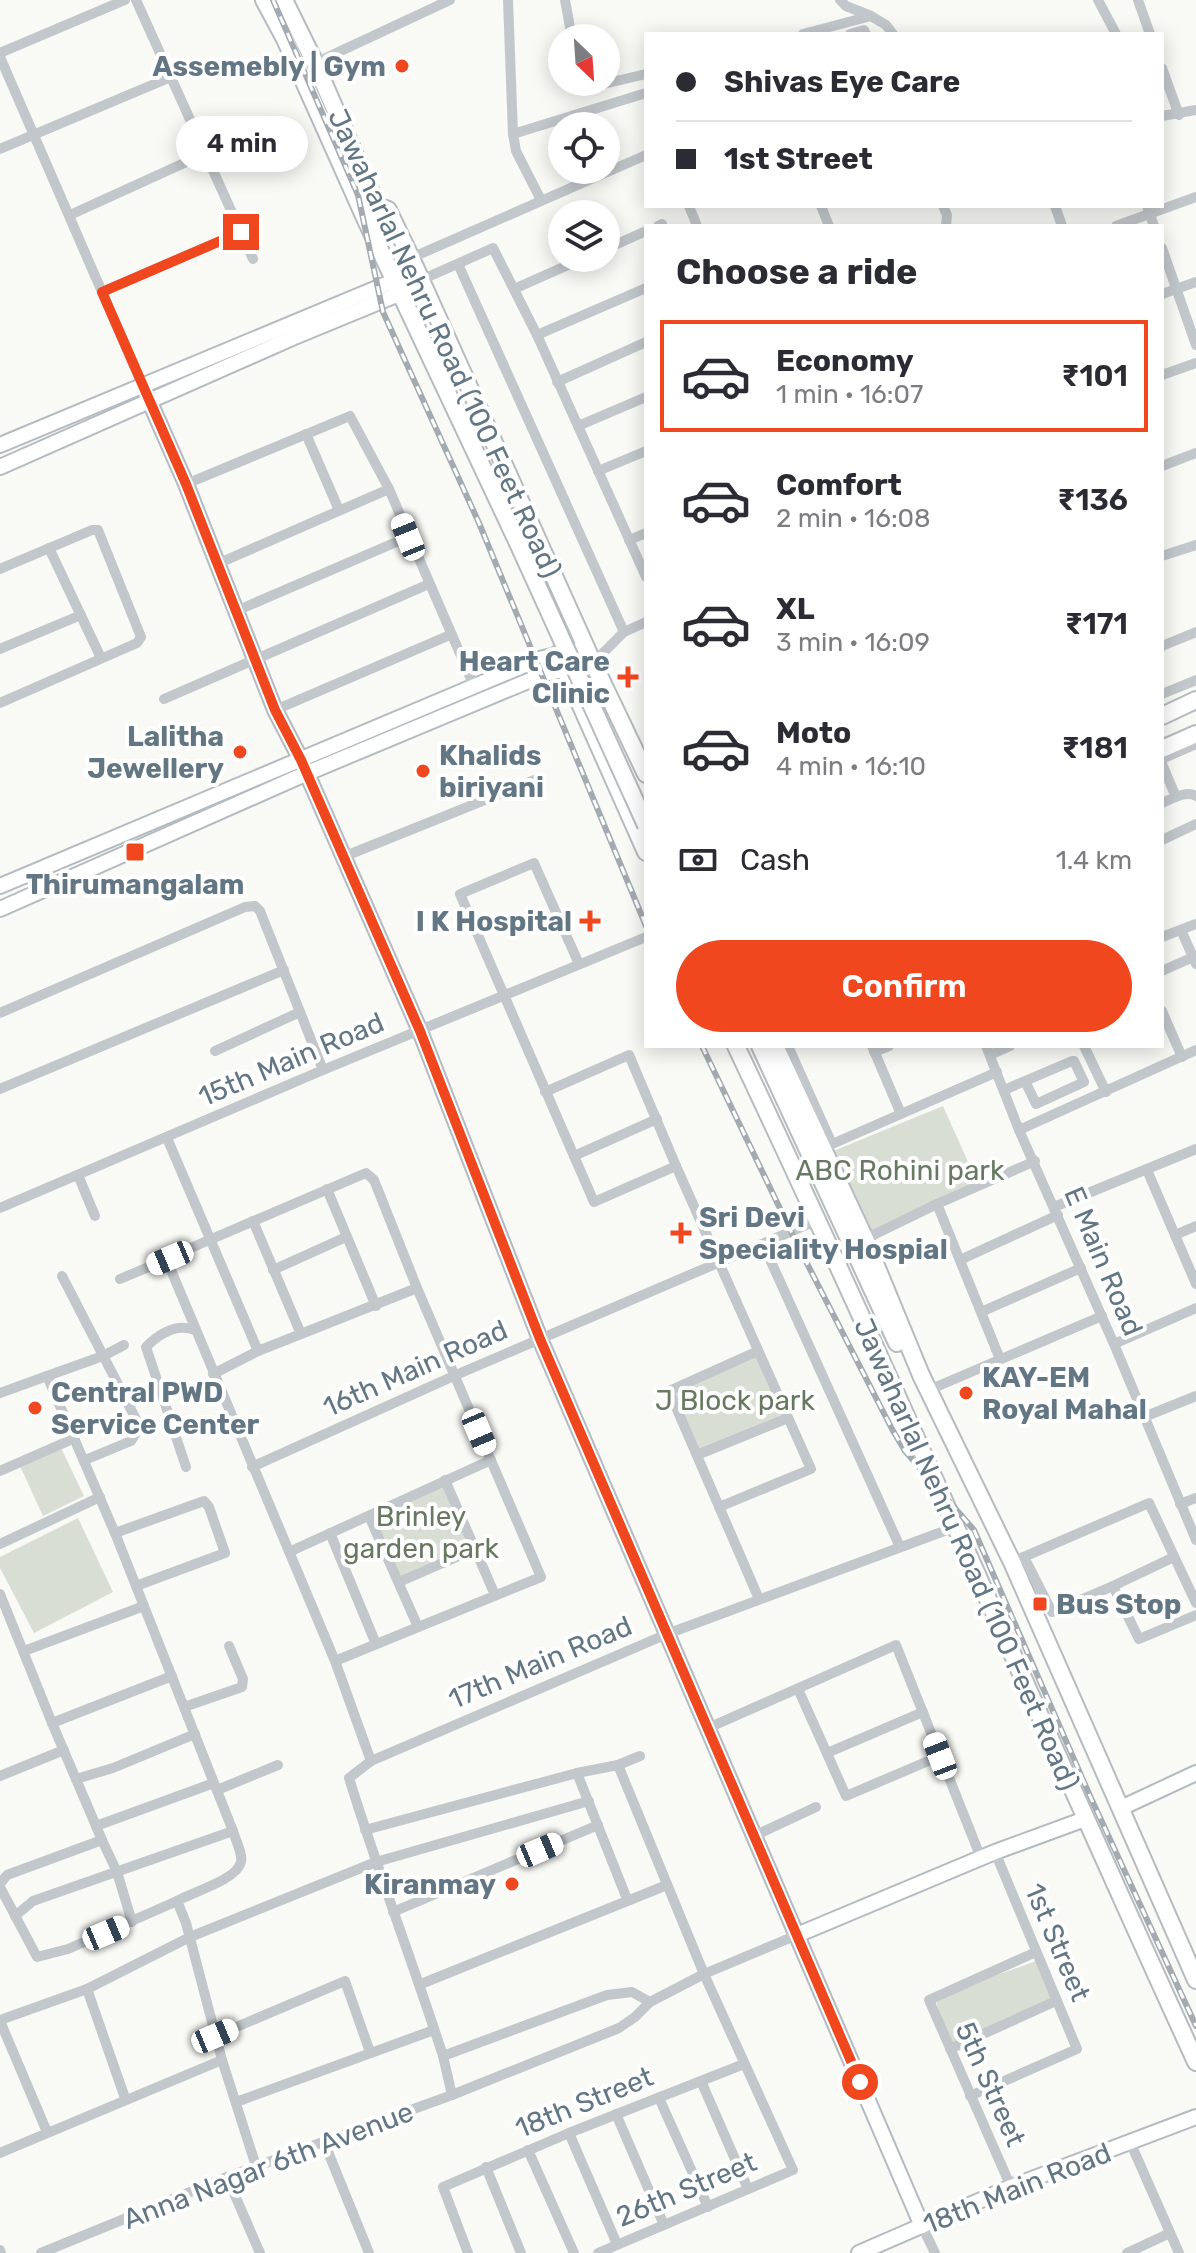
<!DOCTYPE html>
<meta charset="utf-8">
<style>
body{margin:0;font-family:Rubik,sans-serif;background:#f2f2f3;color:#2b2b33;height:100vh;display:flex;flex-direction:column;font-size:30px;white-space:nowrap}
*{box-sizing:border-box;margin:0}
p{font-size:26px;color:#7c7c81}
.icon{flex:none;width:44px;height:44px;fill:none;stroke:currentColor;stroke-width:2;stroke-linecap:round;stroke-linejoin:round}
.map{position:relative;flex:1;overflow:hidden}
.sheet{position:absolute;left:644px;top:224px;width:520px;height:824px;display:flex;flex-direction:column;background:#fff;border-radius:0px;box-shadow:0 4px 20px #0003}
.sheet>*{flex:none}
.hud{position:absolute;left:644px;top:32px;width:520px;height:176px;border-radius:0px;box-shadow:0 4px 20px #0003;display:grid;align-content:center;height:176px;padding:0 32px;background:#fff}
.needle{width:52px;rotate:155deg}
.fabs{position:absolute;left:548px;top:24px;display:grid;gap:16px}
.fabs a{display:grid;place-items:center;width:72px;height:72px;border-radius:50%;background:#fff;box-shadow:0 4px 20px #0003;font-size:40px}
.end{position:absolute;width:36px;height:36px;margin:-18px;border:10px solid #f0471f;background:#fff;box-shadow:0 0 0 4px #fff}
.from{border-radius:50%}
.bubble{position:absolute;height:56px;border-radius:28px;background:#fff;box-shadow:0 4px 20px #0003;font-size:26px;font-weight:600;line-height:56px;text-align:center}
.car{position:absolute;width:24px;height:48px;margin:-24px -12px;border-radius:10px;box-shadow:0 0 6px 2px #0007;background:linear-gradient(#fff 24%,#345 0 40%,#fff 0 76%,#345 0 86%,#fff 0)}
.hud b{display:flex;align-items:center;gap:28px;height:76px;font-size:30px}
.hud b+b{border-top:2px solid #e1e1e2}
.hud i{width:20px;height:20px;background:#2b2b33}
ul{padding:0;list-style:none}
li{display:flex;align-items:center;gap:24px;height:112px;margin:0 16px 12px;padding:0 16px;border:4px solid transparent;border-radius:0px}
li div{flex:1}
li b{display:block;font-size:30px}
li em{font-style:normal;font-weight:600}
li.active{border-color:#f0471f}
li>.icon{width:72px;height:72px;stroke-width:1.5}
h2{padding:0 32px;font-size:36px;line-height:96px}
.pay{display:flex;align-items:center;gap:20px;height:88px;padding:0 32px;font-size:30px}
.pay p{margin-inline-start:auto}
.button{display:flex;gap:16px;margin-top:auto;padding:16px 32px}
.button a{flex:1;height:92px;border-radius:48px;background:#f0471f;color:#fff;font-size:32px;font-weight:600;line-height:92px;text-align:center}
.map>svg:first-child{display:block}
</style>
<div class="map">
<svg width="1196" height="2253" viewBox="0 0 1196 2253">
<rect width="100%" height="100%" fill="#f9f9f6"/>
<g fill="#d9ded5">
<polygon points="943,1106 977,1182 869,1232 831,1152"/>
<polygon points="758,1351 788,1418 697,1455 669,1391"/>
<polygon points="61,1448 84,1496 43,1516 20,1466"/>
<polygon points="445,1480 475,1549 399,1582 369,1516"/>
<polygon points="78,1518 113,1592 34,1633 0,1568 0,1557"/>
<polygon points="1039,1960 1056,2001 950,2049 935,1997"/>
</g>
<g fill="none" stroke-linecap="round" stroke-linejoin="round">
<defs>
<g id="secondary">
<polyline points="142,384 186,484 275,710 301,760 420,1031 540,1339 922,2226"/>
<polyline points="0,445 389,283"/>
<polyline points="0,467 292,338 394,296"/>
<polyline points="0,886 539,659 587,648"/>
<polyline points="0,909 305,774 480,701 545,674 593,663"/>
<polyline points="1121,1808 1196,1773"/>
<polyline points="797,1935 995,1852 1085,1819"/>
<polyline points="859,2253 1011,2187 1196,2117"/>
</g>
<g id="primary">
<polyline points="264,0 285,39 365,218 517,541"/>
<polyline points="284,0 315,63 381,215"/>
<polyline points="377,206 388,210 411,258 593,663 646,774"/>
<polyline points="558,654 646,852"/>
<polyline points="1162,716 1196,700"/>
<polyline points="1162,749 1196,734"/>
<path d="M 736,1046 C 895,1382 1041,1724 1196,2062"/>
<polyline points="760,1046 897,1343"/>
<polyline points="775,1046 865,1239 921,1375 1012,1562 1196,1980"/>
</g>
</defs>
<use href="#secondary" stroke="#b4bbc0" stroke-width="18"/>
<use href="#primary" stroke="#b5bbbf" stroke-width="20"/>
<g stroke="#c2c7cb" stroke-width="10">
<polyline points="136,0 253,259"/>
<polyline points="508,0 513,134 516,151 541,200"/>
<polyline points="565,0 572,38"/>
<polyline points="840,0 846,6 871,16"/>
<polyline points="1098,0 1116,34"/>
<polyline points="1138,0 1150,34"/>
<polyline points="803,34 871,16 886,25 893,34"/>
<polyline points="850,34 864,30 866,34"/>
<polyline points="0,53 125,0"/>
<polyline points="0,57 142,384"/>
<polyline points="315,63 450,0"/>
<polyline points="1162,68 1179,115"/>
<polyline points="588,82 595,86 646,74"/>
<polyline points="1162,116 1196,110"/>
<polyline points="513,134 646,93"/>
<polyline points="0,149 171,77"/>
<polyline points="689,206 697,226"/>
<polyline points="821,206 829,226"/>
<polyline points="943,206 947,215 946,226"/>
<polyline points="1055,206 1062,226"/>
<polyline points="1147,206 1154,226"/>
<polyline points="70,215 204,154"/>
<polyline points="658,226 662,224"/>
<polyline points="1116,226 1196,197"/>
<polyline points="1162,248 1196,345"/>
<polyline points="606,249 646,231"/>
<polyline points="411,258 646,155"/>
<polyline points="458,264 624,632"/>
<polyline points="421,280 493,248 537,335 646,577"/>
<polyline points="514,289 584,258"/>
<polyline points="102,292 241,232"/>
<polyline points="1162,294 1196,282"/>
<polyline points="537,335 646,288"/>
<polyline points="1162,375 1196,363"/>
<polyline points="557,382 646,342"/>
<polyline points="578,426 646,397"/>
<polyline points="306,434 339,510"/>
<polyline points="1162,466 1196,453"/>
<polyline points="598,471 646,451"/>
<polyline points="186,484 350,416 389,489 474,686"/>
<polyline points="629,540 646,533"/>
<polyline points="49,548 101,658"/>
<polyline points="1162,556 1196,545"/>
<polyline points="217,564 389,489"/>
<polyline points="0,569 92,530 98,530 141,637 137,643 0,703"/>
<polyline points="236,611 408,537"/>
<polyline points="1162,646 1196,632"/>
<polyline points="0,649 81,615"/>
<polyline points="593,663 624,632 646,622"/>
<polyline points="1162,694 1196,680"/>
<polyline points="164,699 429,584"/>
<polyline points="275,710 450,635"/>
<polyline points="1162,759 1196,744"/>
<polyline points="1162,764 1176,797"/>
<path d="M 1162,803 C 1172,799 1186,790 1196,796"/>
<polyline points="1162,840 1196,824"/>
<polyline points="343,857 537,779"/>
<polyline points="1181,930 1196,964"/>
<polyline points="1162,937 1196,924"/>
<polyline points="579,964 534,863 460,894 594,1202 676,1166"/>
<polyline points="1162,971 1193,957"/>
<polyline points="1162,1011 1182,1057"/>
<polyline points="0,1013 245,907 255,906 260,911 323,1070"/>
<polyline points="788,1046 832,1144"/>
<polyline points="872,1046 901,1114"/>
<polyline points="986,1046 1019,1130 1114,1344 1196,1540"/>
<polyline points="1084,1046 1106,1092"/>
<polyline points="215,1051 300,1012"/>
<polyline points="874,1052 889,1046"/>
<polyline points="990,1055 1010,1046"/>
<polyline points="0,1089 284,970"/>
<polyline points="1004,1090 1072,1061 1074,1061 1084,1082 1036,1104 1025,1081"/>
<polyline points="545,1092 629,1055 676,1166 811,1469 719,1507"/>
<polyline points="1019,1130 1196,1050"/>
<polyline points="167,1138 258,1351"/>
<polyline points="823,1148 997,1072"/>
<polyline points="574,1156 657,1119"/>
<polyline points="1147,1170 1196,1284"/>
<polyline points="78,1175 95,1216"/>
<polyline points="327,1189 376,1306"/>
<polyline points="937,1204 1000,1359"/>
<polyline points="1054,1207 1196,1149"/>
<polyline points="0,1208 323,1070 646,937"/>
<polyline points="253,1221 301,1334"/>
<polyline points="1175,1235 1196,1226"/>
<polyline points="865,1239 937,1204 1035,1161"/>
<polyline points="763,1244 900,1547"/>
<polyline points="960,1260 1058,1215"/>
<polyline points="273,1270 346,1237"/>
<polyline points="62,1276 140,1427 131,1441 85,1460"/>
<polyline points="120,1279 170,1258"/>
<polyline points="981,1312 1081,1268"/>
<polyline points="1114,1344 1196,1308"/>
<polyline points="758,1351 669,1391 759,1599"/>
<polyline points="213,1374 258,1351 417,1288"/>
<polyline points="47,1376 103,1356 124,1345"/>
<polyline points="929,1390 1102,1316"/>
<path d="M 0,1393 L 47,1376 L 115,1533 L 233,1831 C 235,1839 243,1854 241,1862 C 237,1880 192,1892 177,1901 L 186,1923 L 222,2060 L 256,2166"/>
<polyline points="1144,1417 1196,1396"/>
<polyline points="697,1455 788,1418"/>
<path d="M 186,1467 L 146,1347 C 159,1334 176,1323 195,1330"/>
<polyline points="252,1467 456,1375 818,1220"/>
<polyline points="0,1471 75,1438"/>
<polyline points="445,1480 495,1595"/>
<polyline points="1180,1504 1196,1498"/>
<polyline points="369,1516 418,1627"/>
<polyline points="115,1533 204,1501 209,1507 225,1553 136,1586"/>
<polyline points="330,1533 376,1644"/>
<polyline points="0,1544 100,1497"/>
<polyline points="289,1552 491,1460"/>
<polyline points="1024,1557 1052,1612 1113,1586 1139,1639 1196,1615"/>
<polyline points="1012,1562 1149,1503 1196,1603"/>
<polyline points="399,1582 475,1549"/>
<polyline points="1113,1586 1174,1557"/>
<polyline points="0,1594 52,1723 172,1676"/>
<polyline points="24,1651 144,1606"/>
<path d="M 335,1661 L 541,1577 L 417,1288 L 374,1180 L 366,1173 L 172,1256 L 168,1263 L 335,1661 L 371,1761 L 349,1778 C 378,1872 413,1963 443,2056"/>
<polyline points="798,1689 846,1796 940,1756"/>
<polyline points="184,1707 242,1687 243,1679 229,1646"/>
<polyline points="708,1728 896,1645 981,1858"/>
<polyline points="827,1753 923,1712"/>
<polyline points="371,1761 667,1634 955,1527"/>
<polyline points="618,1765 640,1756"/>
<polyline points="577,1773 627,1899"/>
<polyline points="0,1776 64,1750"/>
<polyline points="76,1779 113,1768 195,1734"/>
<polyline points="217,1790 278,1765"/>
<polyline points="96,1826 214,1783"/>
<polyline points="365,1830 577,1773 618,1765 704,1974 793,2170 598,2253"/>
<polyline points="754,1836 816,1807"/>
<polyline points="102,1840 117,1872 132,1922"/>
<polyline points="0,1884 7,1875 102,1840 52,1723"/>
<polyline points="0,1887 37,1957 68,1949 177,1901"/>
<polyline points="393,1912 598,1825"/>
<polyline points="15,1916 33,1901 233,1831"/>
<polyline points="421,1984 667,1885"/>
<polyline points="87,1989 125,2098"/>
<polyline points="0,2020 87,1989 190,1937 376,1862 589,1801"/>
<polyline points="0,2021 47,2132"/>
<polyline points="215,2036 345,1981 370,2052"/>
<polyline points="950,2049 1056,2001"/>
<polyline points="701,2081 748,2189"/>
<polyline points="452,2095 619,2028 635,2017 650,2002"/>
<polyline points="970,2096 1077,2049 995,1852"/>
<polyline points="659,2098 708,2207"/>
<polyline points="236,2102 434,2030"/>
<polyline points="616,2114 664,2225"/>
<polyline points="569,2133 617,2244"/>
<polyline points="324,2142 369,2253"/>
<polyline points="1131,2144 1179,2253"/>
<polyline points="528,2150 574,2253"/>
<polyline points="0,2153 222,2060"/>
<polyline points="486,2167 521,2253"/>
<polyline points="227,2177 260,2253"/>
<polyline points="1011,2187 929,2000 1036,1952"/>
<polyline points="922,2226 935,2253"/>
<polyline points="0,2250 1,2253"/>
<polyline points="41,2253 227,2177 452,2095 443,2056 607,1995 632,1992 650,2002 704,1974 797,1935"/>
<polyline points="468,2253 443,2187 569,2133 744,2064"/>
<polyline points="1127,2253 1170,2233"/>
</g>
<use href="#secondary" stroke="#fff" stroke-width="14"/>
<use href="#primary" stroke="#fff" stroke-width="16"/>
<defs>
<g id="rail">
<polyline points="273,0 358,195 383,312 479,523 646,926"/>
<polyline points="702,1046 797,1244 892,1429 905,1451 974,1530 1090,1796 1196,2026"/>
</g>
</defs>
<use href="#rail" stroke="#a3abb1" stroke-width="6"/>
<use href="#rail" stroke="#fff" stroke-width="3" stroke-dasharray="9" stroke-linecap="butt"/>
<defs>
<polyline id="primary-bridge" points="517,541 646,825"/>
</defs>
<use href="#primary-bridge" stroke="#b5bbbf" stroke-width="20" stroke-linecap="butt"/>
<use href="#primary-bridge" stroke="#fff" stroke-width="16"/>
</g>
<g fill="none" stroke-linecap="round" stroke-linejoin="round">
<polyline stroke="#f0471f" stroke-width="10" points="241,232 102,292 186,484 275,710 301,760 420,1031 540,1339 860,2082"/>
</g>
<g fill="#f0471f" stroke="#fff" stroke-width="3">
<circle cx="402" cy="66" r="8"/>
<path d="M624 665h8v8h8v8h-8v8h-8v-8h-8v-8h8z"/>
<circle cx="240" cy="752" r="8"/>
<circle cx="423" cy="771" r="8"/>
<rect x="125" y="842" width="20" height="20" rx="4"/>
<path d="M586 909h8v8h8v8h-8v8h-8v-8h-8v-8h8z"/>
<path d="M677 1221h8v8h8v8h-8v8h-8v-8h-8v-8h8z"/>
<circle cx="966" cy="1393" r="8"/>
<circle cx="35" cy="1408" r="8"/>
<rect x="1032" y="1596" width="16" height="16" rx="4"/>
<circle cx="512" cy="1884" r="8"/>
</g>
<g text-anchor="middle" stroke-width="8" stroke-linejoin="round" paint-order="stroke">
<g font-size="28" font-weight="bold" fill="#627684" stroke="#fff" text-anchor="end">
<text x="386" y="76">Assemebly | Gym</text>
<text x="610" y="671">Heart Care<tspan x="610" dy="32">Clinic</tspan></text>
<text x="224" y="746">Lalitha<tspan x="224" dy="32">Jewellery</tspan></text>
<text x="439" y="765" text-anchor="start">Khalids<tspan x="439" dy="32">biriyani</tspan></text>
<text x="135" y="894" text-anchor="middle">Thirumangalam</text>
<text x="572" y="931">I K Hospital</text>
<text x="699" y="1227" text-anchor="start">Sri Devi<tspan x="699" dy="32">Speciality Hospial</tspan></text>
<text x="982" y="1387" text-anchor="start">KAY-EM<tspan x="982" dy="32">Royal Mahal</tspan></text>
<text x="51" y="1402" text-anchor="start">Central PWD<tspan x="51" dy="32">Service Center</tspan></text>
<text x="1056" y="1614" text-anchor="start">Bus Stop</text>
<text x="496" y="1894">Kiranmay</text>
</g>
<g font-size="28" fill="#627684" stroke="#fff">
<text transform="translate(445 343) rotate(65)" y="10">Jawaharlal Nehru Road (100 Feet Road)</text>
<text transform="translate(291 1059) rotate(-23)" y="10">15th Main Road</text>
<text transform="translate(1104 1261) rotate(67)" y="10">E Main Road</text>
<text transform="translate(415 1368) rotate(-24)" y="10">16th Main Road</text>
<text transform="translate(967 1554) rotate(66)" y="10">Jawaharlal Nehru Road (100 Feet Road)</text>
<text transform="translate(540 1662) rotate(-23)" y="10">17th Main Road</text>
<text transform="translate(1058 1942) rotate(67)" y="10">1st Street</text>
<text transform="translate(991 2084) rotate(66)" y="10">5th Street</text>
<text transform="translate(584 2102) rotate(-22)" y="10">18th Street</text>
<text transform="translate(268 2165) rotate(-21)" y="10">Anna Nagar 6th Avenue</text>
<text transform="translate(1017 2188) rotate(-22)" y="10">18th Main Road</text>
<text transform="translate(686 2189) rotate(-23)" y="10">26th Street</text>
</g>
<g font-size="28" fill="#677a61" stroke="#fff">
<text x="900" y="1180">ABC Rohini park</text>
<text x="735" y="1410">J Block park</text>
<text x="421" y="1526">Brinley<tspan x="421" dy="32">garden park</tspan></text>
</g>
</g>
</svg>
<div class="fabs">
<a><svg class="needle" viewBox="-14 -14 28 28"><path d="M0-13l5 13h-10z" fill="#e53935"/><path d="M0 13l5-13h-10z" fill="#7c7c81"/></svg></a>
<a><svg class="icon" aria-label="locate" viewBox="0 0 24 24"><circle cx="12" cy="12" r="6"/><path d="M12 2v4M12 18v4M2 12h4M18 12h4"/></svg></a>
<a><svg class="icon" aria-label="layers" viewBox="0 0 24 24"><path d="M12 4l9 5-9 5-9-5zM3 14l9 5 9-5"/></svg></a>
</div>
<i class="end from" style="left:860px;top:2082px"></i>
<i class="end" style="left:241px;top:232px"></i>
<div class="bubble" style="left:176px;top:116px;width:132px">4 min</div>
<i class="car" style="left:408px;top:537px;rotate:338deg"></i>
<i class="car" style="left:170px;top:1258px;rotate:247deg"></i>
<i class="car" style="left:479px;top:1432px;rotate:157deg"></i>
<i class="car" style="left:940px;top:1756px;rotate:339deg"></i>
<i class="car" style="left:540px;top:1850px;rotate:67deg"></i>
<i class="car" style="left:106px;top:1933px;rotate:67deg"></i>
<i class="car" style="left:215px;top:2036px;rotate:67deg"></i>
<div class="hud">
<b><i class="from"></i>Shivas Eye Care</b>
<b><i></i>1st Street</b>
</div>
<section class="sheet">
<h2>Choose a ride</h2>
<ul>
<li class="active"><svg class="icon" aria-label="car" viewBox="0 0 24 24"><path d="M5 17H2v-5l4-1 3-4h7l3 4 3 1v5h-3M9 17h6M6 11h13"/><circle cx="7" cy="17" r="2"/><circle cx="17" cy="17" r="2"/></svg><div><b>Economy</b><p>1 min · 16:07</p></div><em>₹101</em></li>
<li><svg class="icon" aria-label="car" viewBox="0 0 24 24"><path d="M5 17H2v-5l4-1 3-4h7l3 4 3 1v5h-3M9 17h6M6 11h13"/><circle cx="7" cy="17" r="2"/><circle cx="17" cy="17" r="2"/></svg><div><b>Comfort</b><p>2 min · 16:08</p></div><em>₹136</em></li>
<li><svg class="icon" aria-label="car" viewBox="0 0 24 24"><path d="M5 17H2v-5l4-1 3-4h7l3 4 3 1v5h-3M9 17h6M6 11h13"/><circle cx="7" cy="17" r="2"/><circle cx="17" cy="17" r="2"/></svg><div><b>XL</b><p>3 min · 16:09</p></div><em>₹171</em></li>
<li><svg class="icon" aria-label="car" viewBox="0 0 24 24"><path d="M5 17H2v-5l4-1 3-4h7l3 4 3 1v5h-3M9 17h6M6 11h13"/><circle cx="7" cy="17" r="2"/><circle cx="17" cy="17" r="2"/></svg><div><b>Moto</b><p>4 min · 16:10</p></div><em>₹181</em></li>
</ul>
<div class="pay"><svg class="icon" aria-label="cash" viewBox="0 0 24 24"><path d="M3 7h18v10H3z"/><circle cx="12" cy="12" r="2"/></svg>Cash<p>1.4 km</p></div>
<div class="button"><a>Confirm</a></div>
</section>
</div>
